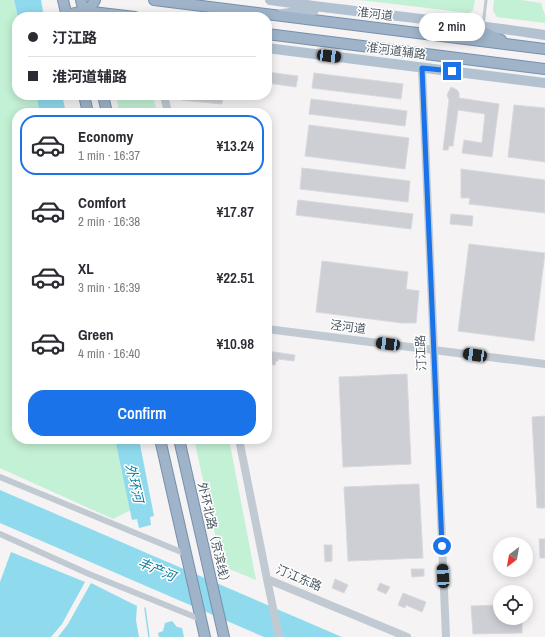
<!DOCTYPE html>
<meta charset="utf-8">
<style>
body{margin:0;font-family:"Archivo Narrow","Noto Sans SC",sans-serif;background:#f7f7f7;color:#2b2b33;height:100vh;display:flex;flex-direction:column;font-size:15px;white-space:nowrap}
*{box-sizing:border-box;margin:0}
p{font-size:13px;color:#7c7c81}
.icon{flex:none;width:22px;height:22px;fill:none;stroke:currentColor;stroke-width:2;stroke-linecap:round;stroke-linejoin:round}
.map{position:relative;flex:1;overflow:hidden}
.panel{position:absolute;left:12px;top:108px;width:260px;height:336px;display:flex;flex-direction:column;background:#fff;border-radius:16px;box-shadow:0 2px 10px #0003}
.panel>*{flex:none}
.guide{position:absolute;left:12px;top:12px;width:260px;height:88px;border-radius:16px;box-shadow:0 2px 10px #0003;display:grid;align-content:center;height:88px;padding:0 16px;background:#fff}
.needle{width:26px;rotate:211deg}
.fabs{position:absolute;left:493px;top:537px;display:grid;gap:8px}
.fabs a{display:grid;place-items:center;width:40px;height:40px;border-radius:50%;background:#fff;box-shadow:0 2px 10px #0003;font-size:20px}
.end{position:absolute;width:18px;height:18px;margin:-9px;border:5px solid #1a73e8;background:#fff;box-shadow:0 0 0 2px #fff}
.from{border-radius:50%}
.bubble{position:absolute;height:28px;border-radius:14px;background:#fff;box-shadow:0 2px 10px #0003;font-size:13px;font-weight:600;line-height:28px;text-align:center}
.car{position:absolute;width:12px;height:24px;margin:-12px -6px;border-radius:5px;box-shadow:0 0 3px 1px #0007;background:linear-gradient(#222 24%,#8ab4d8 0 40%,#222 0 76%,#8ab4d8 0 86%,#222 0)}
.guide b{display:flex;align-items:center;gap:14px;height:38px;font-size:15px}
.guide b+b{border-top:1px solid #e1e1e2}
.guide i{width:10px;height:10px;background:#2b2b33}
ul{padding:7px 0 0;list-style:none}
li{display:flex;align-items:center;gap:12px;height:60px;margin:0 8px 6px;padding:0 8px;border:2px solid transparent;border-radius:16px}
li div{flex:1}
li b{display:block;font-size:15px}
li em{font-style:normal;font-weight:600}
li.selected{border-color:#1a73e8}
li>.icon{width:36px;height:36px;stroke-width:1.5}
.action{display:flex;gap:8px;margin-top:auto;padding:8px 16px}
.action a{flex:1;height:46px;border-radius:16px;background:#1a73e8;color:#fff;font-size:16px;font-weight:600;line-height:46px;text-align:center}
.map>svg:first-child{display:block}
</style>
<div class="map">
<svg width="545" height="637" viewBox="0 0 545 637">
<rect width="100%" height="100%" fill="#f5f3f3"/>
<g fill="#c3f1d5">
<polygon points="0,0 14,0 18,17 17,95 36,95 40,113 17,113 17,439 115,439 131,510 113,519 0,468"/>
<polygon points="360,0 475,0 473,10 469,13"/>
<polygon points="494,0 521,0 541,3 545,15 545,23 497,17 493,11"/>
<polygon points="115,95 153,95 157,113 120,113"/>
<polygon points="194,439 229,439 256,580 222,566"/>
</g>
<g fill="#90daee">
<polygon points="14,0 41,0 44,17 18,17"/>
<polygon points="36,95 62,95 66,113 40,113"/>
<polygon points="115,439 139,439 154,516 150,517 151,525 139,528 137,519 132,520"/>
<polygon points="0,490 342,637 264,637 0,523"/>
<polygon points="11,552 85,582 62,624 51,637 0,637 0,582"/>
<polygon points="91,583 137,606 136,620 139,637 58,637 68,624"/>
<polygon points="172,621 177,627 182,628 184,637 159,637 158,633 163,631 165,623"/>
</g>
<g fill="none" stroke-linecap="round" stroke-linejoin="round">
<polyline stroke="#90daee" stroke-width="1.5" points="145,608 149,637"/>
</g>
<g fill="#cdcfd5" stroke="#d7d9de">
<polygon points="267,72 298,76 296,87 267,83"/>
<polygon points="314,73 403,84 401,99 312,88"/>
<polygon points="451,87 457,90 459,93 459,98 499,104 492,157 462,153 464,140 482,143 485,114 458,110 453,146 449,146 448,150 443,150 449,100 447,95"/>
<polygon points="181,95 223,95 222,104 181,100"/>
<polygon points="311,99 407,111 405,126 309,114"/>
<polygon points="514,105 545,108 545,162 508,157"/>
<polygon points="309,125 409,138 405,169 305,156"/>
<polygon points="302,168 410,181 408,202 300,189"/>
<polygon points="461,169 545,180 545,213 469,204 470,198 461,198"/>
<polygon points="298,200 413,214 411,229 296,215"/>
<polygon points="451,214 473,216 472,226 450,224"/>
<polygon points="469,244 545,253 534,341 458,331"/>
<polygon points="322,261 408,272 406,289 419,291 416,323 402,323 316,312"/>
<polygon points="267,351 295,355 294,361 278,359 278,361 276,361 275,365 267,364"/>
<polygon points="407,374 411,464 343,467 339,377"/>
<polygon points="545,416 545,508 537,508 532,417"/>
<polygon points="419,484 423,558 348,561 344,487"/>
<polygon points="539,539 545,539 545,558 540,558"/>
<polygon points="324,545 332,545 332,561 325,562"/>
<polygon points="411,569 424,569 424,576 412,577"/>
<polygon points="335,579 348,585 344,593 332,588"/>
<polygon points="380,583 390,587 386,594 377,590"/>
<polygon points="403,593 426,602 422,612 406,605 405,608 398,605"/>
<polygon points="500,605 500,618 522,618 522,633 473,634 471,606"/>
</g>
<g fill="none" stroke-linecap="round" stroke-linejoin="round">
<defs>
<g id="trunk">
<polyline points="63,0 67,17"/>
<polyline points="81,0 85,17"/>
<polyline points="154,0 545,49"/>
<polyline points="66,15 84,11 135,17"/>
<polyline points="91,16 90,8 95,0"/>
<polyline points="463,23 501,40"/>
<polyline points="267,34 545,69"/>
<polyline points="84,95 88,113"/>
<polyline points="103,95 107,113"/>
<polyline points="160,439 205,637"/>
<polyline points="179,439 224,637"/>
</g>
</defs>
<use href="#trunk" stroke="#7690ad" stroke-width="12"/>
<polyline stroke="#c1cad2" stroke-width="3" points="483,26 486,0"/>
<g stroke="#c1cad2" stroke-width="6">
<polyline points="0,477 186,554"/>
<polyline points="0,534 89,574 200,619"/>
</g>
<g stroke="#c1cad2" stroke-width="8">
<polyline points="422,68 446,637"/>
<polyline points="164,95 168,113"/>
<polyline points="267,329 545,364"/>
<polyline points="239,439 267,579 407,637"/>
<polyline points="267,579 279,637"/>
</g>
<g stroke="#b3c2d1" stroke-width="10">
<path d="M 270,0 C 361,13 453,21 545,35"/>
<polyline points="282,14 314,10"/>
<polyline points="267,48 545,83"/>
</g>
<use href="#trunk" stroke="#9fb4c9" stroke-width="10"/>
</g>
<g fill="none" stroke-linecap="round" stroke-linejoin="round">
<polyline stroke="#1a73e8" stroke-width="5" points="442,546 422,68 452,71"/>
</g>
<g text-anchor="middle" stroke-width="3" stroke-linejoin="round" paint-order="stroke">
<g font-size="12" fill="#4a5661" stroke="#fff">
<text transform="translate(375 14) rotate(7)" y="4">淮河道</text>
<text transform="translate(396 51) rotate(7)" y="4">淮河道辅路</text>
<text transform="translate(348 327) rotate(7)" y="4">泾河道</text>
<text transform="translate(421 353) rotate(-92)" y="4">汀江路</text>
<text transform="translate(214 535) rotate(77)" y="4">外环北路（京滨线）</text>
<text transform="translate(299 578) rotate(23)" y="4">汀江东路</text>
</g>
<g font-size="13" font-style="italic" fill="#0c7c9b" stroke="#fff">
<text transform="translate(135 483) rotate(77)" y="5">外环河</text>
<text transform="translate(157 569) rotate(23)" y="5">丰产河</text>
</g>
</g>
</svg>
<div class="fabs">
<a><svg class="needle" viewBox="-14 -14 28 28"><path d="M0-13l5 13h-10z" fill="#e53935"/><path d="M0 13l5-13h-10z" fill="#7c7c81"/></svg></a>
<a><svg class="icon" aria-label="locate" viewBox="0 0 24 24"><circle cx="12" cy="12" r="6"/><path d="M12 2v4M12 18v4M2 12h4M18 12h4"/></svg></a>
</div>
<i class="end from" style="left:442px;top:546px"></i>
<i class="end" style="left:452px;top:71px"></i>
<div class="bubble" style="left:419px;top:13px;width:66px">2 min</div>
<i class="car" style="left:329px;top:56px;rotate:97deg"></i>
<i class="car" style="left:388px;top:344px;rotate:277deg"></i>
<i class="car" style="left:475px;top:355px;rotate:278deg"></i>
<i class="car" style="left:443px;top:576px;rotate:357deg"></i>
<div class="guide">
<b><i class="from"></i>汀江路</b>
<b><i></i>淮河道辅路</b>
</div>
<section class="panel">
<ul>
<li class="selected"><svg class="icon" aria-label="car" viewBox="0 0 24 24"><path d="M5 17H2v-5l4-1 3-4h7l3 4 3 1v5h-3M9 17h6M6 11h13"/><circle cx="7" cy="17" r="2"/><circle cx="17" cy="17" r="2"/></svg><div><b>Economy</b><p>1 min · 16:37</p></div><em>¥13.24</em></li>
<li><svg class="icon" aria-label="car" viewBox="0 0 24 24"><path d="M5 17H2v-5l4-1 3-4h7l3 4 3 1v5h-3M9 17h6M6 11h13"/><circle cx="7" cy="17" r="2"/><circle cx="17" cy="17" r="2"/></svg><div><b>Comfort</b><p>2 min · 16:38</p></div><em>¥17.87</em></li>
<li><svg class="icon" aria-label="car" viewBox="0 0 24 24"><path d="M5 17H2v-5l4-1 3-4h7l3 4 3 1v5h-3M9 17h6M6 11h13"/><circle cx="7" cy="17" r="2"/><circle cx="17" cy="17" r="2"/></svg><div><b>XL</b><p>3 min · 16:39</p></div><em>¥22.51</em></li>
<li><svg class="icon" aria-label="car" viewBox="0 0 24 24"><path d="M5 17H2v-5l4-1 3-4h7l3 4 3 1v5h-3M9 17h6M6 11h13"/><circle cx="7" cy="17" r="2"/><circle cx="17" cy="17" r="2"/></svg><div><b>Green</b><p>4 min · 16:40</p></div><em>¥10.98</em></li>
</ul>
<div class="action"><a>Confirm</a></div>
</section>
</div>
